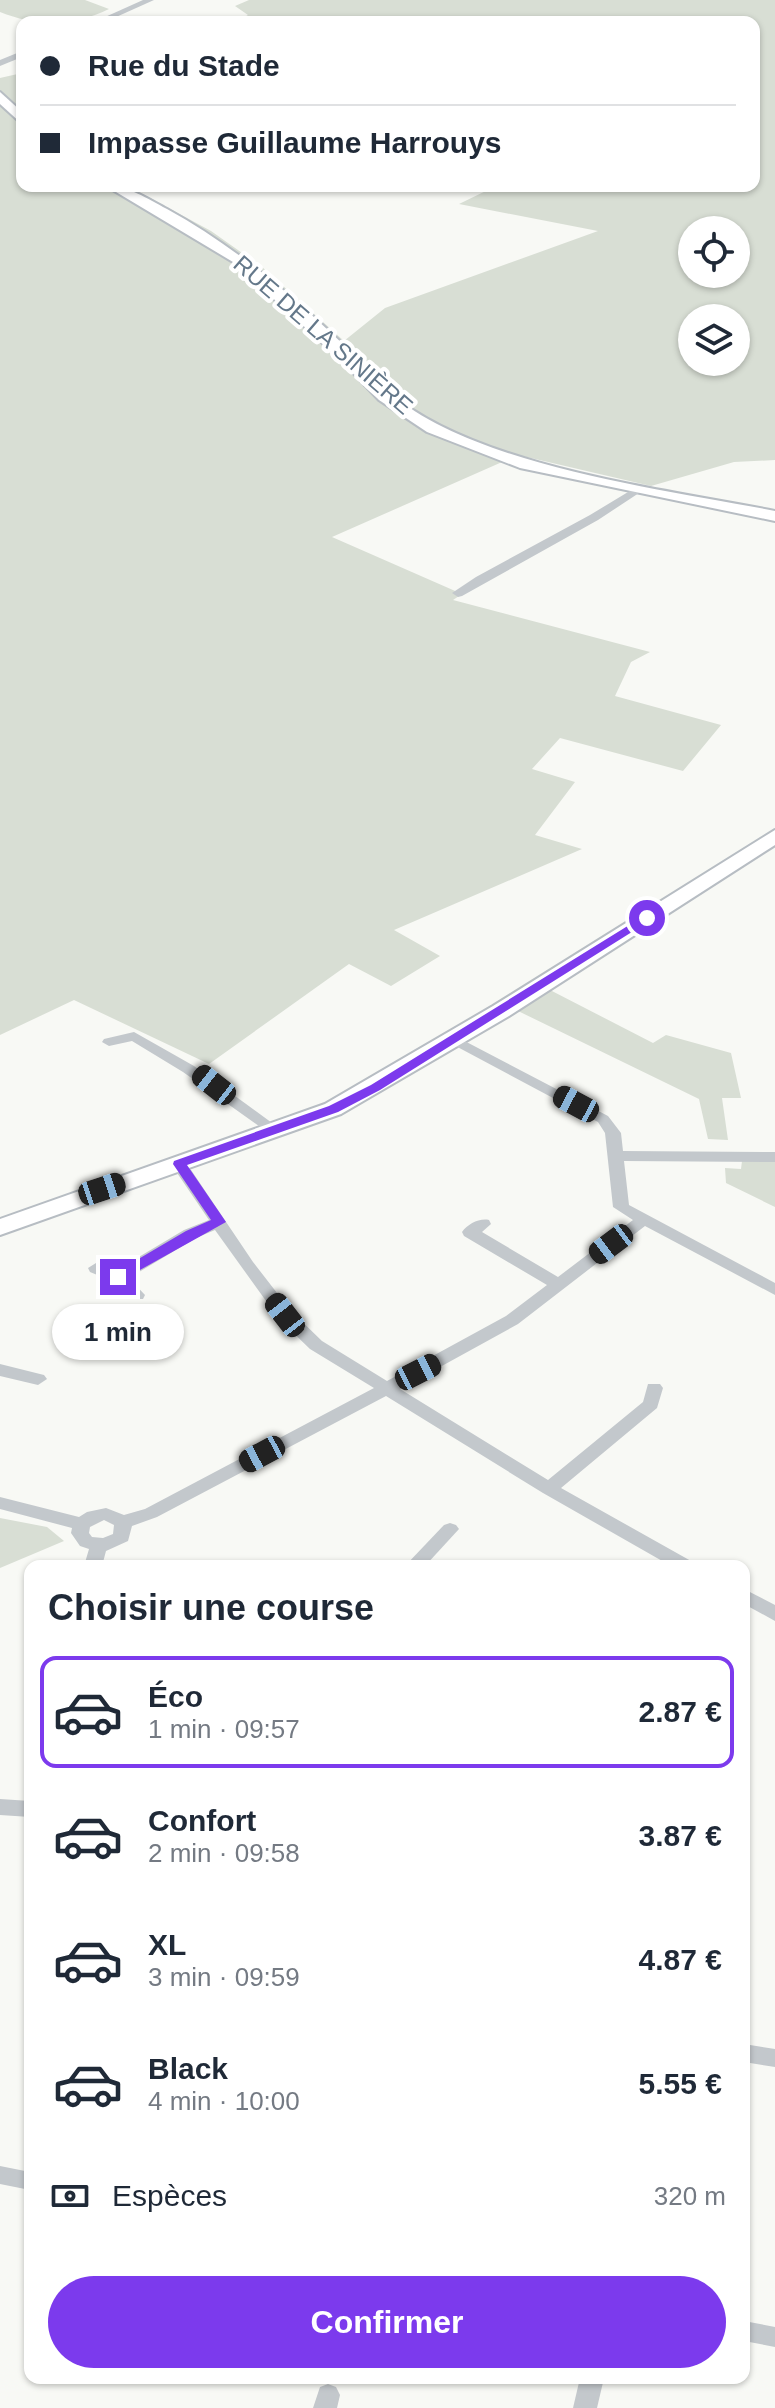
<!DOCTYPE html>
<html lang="fr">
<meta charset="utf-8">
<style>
body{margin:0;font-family:Arial,sans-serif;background:#f2f2f3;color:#1f2937;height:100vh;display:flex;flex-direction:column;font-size:30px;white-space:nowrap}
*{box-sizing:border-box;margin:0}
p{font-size:26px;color:#747a83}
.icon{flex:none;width:44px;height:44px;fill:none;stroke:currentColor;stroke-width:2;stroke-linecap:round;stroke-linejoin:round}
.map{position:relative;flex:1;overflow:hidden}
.sheet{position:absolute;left:24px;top:1560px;width:726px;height:824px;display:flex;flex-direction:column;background:#fff;border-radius:16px;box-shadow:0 2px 6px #0004}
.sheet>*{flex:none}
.guide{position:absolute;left:16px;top:16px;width:744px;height:176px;border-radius:16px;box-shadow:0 2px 6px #0004;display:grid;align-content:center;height:176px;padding:0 24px;background:#fff}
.tools{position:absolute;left:678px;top:216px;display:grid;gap:16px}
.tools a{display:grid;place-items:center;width:72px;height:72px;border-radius:50%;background:#fff;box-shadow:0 2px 6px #0004;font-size:40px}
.end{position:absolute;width:36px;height:36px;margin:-18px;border:10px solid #7c3aed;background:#fff;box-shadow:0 0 0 4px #fff}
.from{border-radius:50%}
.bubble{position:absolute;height:56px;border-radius:28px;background:#fff;box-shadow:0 2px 6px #0004;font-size:26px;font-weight:600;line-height:56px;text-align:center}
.car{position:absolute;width:24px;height:48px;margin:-24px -12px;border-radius:10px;box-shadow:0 0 6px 2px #0007;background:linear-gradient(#222 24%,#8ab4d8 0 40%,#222 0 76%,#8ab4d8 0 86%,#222 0)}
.guide b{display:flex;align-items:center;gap:28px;height:76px;font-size:30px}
.guide b+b{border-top:2px solid #e0e1e3}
.guide i{width:20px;height:20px;background:#1f2937}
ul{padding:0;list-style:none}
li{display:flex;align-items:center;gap:24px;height:112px;margin:0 16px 12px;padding:0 8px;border:4px solid transparent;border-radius:16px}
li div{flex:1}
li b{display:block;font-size:30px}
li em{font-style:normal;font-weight:600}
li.on{border-color:#7c3aed}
li>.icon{width:72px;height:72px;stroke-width:1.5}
h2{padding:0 24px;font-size:36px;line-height:96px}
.pay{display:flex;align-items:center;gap:20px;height:88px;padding:0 24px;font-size:30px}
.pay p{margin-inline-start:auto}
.action{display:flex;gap:16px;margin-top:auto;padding:16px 24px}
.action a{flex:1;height:92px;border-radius:48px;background:#7c3aed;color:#fff;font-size:32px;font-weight:600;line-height:92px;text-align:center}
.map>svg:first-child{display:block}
</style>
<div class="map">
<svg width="775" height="2408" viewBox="0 0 775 2408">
<rect width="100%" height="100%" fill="#f8f9f5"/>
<g fill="#d8ded4" fill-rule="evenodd">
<path d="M 0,0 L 85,0 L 109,9 C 74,26 37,27 0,12 Z"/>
<path d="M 249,0 L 775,0 L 775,460 L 734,462 L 651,486 L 518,455 L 332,537 L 462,594 L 453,600 L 650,652 L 631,662 L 615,696 L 721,725 L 683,771 L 560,738 L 532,769 L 575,782 L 535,835 L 582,849 L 394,930 L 440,956 L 391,986 L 349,964 L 209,1064 L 74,1000 L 0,1035 L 0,78 L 22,73 L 22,186 L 128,186 L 211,231 L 262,267 L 344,341 L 385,308 L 598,231 L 459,204 L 496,186 L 754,186 L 754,22 L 236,22 L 248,15 L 235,6 ZM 692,230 L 736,230 L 736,274 L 692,274 ZM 692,318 L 736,318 L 736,362 L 692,362 Z"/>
<polygon points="550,990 653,1043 666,1035 731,1053 741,1098 722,1098 728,1140 708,1139 699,1099 516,1010"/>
<polygon points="742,1161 775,1161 775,1207 726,1183 725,1168 741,1169"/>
<polygon points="0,1518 47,1527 64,1541 0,1568"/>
</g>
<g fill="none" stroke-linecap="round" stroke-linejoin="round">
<defs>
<g id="secondary">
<polygon points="0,92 22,112 22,124 0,104"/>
<path d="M 106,186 C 129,186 146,198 167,209 C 236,247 296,298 353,354 C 365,366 377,381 390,393 C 477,467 664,489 775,511 L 775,521 L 520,468 L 427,432 L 379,400 L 340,359 L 233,262 Z"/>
<polygon points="775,830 775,845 509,1016 341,1114 0,1235 0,1219 325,1104 493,1006"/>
</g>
</defs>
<use href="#secondary" stroke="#b7bdc3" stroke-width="4"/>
<g fill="#c3c8cc" fill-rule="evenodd">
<polygon points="143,0 154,0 105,22 94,22"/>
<polygon points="22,51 22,57 0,66 0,60"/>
<polygon points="638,486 644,489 642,491 598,520 462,596 458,597 452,593 476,577 590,515"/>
<polygon points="134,1032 194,1066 283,1131 280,1134 270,1134 183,1072 132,1041 109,1046 102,1042 104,1039"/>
<path d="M 455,1036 L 608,1116 L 621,1133 L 623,1151 L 775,1152 L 775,1162 L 624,1161 L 629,1205 L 775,1283 L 775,1295 L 645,1226 L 518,1324 L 400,1389 L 548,1480 L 643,1402 L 648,1384 L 660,1384 L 663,1388 L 657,1408 L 561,1488 L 691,1561 L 694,1566 L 671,1566 L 543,1493 L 386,1396 L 157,1517 L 132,1526 L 128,1541 L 106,1551 L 102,1566 L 84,1566 L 89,1549 L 80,1546 L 71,1533 L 72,1528 L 0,1509 L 0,1497 L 79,1517 L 87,1512 L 106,1508 L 124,1515 L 145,1509 L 374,1388 L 310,1349 L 279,1319 L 215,1230 L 196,1238 L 129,1278 L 145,1295 L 143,1299 L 131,1299 L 112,1281 L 90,1272 L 88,1268 L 96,1263 L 117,1270 L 184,1230 L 209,1220 L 171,1164 L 173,1161 L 185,1161 L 253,1262 L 291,1311 L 322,1341 L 387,1381 L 506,1316 L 547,1285 L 464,1236 L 462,1232 C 468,1224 479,1218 489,1220 L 491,1224 L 482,1232 L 558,1277 L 633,1220 L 613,1207 L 605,1133 L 598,1122 L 450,1043 L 448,1040 ZM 104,1520 L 114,1525 L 113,1534 L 103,1538 L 92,1537 L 89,1533 L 90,1527 Z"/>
<polygon points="0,1364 44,1375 47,1379 38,1385 0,1376"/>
<polygon points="450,1523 456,1525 459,1529 425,1566 405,1566 444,1525"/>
<polygon points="744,1589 775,1605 775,1621 744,1604"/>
<polygon points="0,1799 30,1801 30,1817 0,1815"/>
<polygon points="744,2044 775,2049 775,2067 744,2062"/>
<polygon points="0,2166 30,2172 30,2190 0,2184"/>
<polygon points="744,2321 775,2327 775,2347 744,2341"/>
<polygon points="580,2378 604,2378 597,2408 573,2408"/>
<polygon points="328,2384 336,2387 340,2395 337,2408 313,2408 320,2387"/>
</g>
<use href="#secondary" fill="#fff" fill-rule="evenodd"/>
</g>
<polygon fill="#7c3aed" points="647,914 651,920 380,1090 338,1112 187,1165 226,1222 122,1280 113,1280 113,1274 186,1231 211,1220 173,1164 174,1161 329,1106 371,1085"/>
<g text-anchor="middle" stroke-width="8" stroke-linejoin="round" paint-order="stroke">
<g font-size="24" fill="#64788a" stroke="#fff">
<text transform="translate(323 335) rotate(41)" y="8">RUE DE LA SINIÈRE</text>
</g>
</g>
</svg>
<div class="tools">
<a><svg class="icon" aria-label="locate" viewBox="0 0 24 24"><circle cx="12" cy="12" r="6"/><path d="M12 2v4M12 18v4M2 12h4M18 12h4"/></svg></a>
<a><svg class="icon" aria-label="layers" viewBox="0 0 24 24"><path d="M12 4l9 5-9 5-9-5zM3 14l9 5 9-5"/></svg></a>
</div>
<i class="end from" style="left:647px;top:918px"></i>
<i class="end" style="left:118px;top:1277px"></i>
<div class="bubble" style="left:52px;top:1304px;width:132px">1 min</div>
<i class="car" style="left:214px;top:1085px;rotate:308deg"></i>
<i class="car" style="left:576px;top:1104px;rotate:298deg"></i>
<i class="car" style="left:102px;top:1189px;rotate:72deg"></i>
<i class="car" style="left:611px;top:1244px;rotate:233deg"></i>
<i class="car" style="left:285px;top:1315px;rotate:322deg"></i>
<i class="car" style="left:418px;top:1372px;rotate:63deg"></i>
<i class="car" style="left:262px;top:1454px;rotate:242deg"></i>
<div class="guide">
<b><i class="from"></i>Rue du Stade</b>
<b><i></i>Impasse Guillaume Harrouys</b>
</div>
<section class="sheet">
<h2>Choisir une course</h2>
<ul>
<li class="on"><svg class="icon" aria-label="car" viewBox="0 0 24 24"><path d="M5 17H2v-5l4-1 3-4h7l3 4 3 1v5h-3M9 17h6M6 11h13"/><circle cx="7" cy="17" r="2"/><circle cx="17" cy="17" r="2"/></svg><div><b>Éco</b><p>1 min · 09:57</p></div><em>2.87 €</em></li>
<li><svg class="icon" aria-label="car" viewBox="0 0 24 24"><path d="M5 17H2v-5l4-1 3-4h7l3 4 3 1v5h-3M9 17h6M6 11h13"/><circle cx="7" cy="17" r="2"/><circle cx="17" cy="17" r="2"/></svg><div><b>Confort</b><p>2 min · 09:58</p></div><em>3.87 €</em></li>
<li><svg class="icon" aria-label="car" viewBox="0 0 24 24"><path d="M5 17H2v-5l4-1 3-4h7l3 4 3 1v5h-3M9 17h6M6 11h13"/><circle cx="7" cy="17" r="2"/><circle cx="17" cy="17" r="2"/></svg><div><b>XL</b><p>3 min · 09:59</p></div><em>4.87 €</em></li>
<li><svg class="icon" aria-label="car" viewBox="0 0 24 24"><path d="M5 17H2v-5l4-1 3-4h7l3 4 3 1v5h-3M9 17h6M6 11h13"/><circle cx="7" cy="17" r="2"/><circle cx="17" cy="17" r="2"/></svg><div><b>Black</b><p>4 min · 10:00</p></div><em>5.55 €</em></li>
</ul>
<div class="pay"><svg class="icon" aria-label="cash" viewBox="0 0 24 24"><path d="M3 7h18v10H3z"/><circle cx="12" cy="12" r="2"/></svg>Espèces<p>320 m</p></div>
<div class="action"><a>Confirmer</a></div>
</section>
</div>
